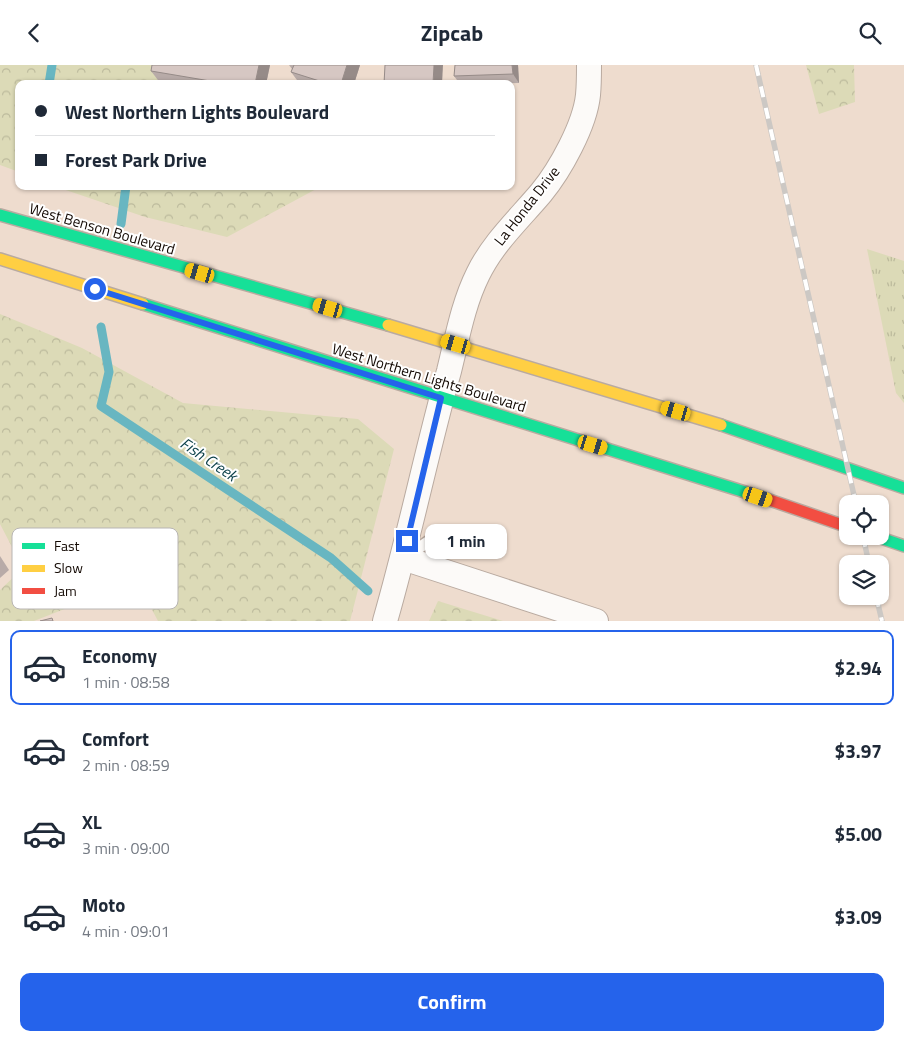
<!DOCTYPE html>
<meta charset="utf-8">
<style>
body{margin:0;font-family:"Titillium Web",sans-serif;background:#f6f6f7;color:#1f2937;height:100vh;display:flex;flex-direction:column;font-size:19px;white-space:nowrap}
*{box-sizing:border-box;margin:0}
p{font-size:16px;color:#747a83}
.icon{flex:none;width:28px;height:28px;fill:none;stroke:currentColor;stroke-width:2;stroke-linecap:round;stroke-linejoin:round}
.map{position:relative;height:556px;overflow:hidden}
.drawer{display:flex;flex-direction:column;background:#fff;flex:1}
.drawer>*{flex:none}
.top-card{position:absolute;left:15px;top:15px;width:500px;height:110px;border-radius:10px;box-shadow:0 1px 4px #0004;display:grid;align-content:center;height:110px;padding:0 20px;background:#fff}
.buttons{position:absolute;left:839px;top:430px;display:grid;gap:10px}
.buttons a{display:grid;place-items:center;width:50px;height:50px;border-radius:10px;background:#fff;box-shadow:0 1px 4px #0004;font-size:25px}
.end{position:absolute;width:22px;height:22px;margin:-11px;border:6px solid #2563eb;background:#fff;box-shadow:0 0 0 2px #fff}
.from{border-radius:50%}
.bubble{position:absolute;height:35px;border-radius:10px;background:#fff;box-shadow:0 1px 4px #0004;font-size:16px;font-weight:700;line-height:35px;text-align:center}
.car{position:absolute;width:15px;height:30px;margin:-15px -8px;border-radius:6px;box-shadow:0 0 4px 1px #0007;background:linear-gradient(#f5c518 24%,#345 0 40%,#f5c518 0 76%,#345 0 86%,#f5c518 0)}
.top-card b{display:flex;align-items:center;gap:18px;height:48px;font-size:19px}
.top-card b+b{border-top:1px solid #e0e1e3}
.top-card i{width:12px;height:12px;background:#1f2937}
ul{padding:9px 0 0;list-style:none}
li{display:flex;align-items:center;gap:15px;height:75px;margin:0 10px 8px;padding:0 10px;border:2px solid transparent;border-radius:10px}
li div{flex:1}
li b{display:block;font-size:19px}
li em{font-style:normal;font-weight:700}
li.selected{border-color:#2563eb}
li>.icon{width:45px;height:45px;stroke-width:1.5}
.button{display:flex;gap:10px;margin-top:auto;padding:10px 20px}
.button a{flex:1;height:58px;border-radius:10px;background:#2563eb;color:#fff;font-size:20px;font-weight:700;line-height:58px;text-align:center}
header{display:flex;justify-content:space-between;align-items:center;height:65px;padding:0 20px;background:#fff;font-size:22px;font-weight:700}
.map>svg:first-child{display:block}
</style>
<header><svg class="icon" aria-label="back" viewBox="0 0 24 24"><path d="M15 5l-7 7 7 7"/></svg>Zipcab<svg class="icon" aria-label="search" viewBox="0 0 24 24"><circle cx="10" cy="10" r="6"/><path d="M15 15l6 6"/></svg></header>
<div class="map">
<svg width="904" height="556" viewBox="0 0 904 556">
<defs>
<pattern id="grass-tufts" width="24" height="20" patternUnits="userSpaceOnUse" patternTransform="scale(1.25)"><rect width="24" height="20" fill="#dcdab7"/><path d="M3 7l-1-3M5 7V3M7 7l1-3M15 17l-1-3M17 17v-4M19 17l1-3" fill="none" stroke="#bcba9c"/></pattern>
<pattern id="forest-crowns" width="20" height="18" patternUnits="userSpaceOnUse" patternTransform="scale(1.25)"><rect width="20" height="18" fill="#dcdab7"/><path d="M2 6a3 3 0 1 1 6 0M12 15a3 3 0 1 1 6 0" fill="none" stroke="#bcba9c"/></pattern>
</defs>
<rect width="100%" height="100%" fill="#eedcce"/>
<polygon fill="url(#grass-tufts)" points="867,184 904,196 904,338 896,328"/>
<g fill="url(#forest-crowns)">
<polygon points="0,0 167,0 167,19 19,19 19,107 0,100"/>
<polygon points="806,0 854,0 855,37 819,49"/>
<polygon points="54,121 320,121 320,122 227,172 145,152"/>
<polygon points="0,249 82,283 183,338 358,354 394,384 350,556 158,556 149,539 80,538 34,556 0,556 0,525 23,503 0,459"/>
<polygon points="438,536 503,556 429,556"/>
</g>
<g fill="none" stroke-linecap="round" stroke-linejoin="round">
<g stroke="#68b6c1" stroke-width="9">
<polyline points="49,19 52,0"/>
<polyline points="121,159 126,121"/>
<polyline points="101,262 109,307 101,341 331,493 368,526"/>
</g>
<defs>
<polyline id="lane" points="404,493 444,466"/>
<g id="street">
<polyline points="403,493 596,556"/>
<path d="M 385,556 C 409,473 426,389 449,306 C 457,274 463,239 478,209 C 493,178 519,154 541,128 C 560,105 585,60 588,30 C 589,20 589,10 589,0"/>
</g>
<g id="fast">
<polyline points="0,150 388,260"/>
<polyline points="143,239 761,432"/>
<polyline points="721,360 904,423"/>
<polyline points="875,471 904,481"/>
</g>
<g id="slow">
<polyline points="0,194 143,239"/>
<polyline points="388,260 721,360"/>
</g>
<polyline id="jam" points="761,432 848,462"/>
</defs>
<use href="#lane" stroke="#b9aaa0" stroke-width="14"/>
<use href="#street" stroke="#b9aaa0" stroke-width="26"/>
<use href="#fast" stroke="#b9aaa0" stroke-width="14"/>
<use href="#slow" stroke="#b9aaa0" stroke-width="14"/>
<use href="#jam" stroke="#b9aaa0" stroke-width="14"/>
<use href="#lane" stroke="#fcfaf8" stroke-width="11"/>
<use href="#street" stroke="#fcfaf8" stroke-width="24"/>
<use href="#fast" stroke="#16e098" stroke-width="11"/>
<use href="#slow" stroke="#ffcf43" stroke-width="11"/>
<use href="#jam" stroke="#f24e42" stroke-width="11"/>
<defs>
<g id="rail">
<polyline points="756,0 856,439"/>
<polyline points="863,471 869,499"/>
<polyline points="876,531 882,556"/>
</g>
</defs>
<use href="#rail" stroke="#ccc8c4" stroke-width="5.5"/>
<use href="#rail" stroke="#fff" stroke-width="4" stroke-dasharray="11" stroke-linecap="butt"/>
</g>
<g fill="#b8aba8">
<polygon points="270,0 266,19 161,19 151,6"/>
<polygon points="289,0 360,0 354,19 300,19 291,7 292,4"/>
<polygon points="455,0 518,0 519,18 460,19 454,11"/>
<polygon points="0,491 9,505 0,513"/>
</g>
<g fill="#968b88">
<polygon points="259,0 270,0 266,19 255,19"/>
<polygon points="347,0 360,0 354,19 341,19"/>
<polygon points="434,0 443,0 442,19 433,19"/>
<polygon points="512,0 518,0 519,18 513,9"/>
</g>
<g fill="#d6c7c3" stroke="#968b88">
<polygon points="152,0 259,0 255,19 228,19 151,6"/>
<polygon points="294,0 347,0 341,19 329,19 291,7"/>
<polygon points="385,0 434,0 433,19 384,19"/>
<polygon points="455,0 512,0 513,9 454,11"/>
<polygon points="52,553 53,556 40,556"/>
</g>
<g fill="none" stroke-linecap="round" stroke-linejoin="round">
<polyline stroke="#2563eb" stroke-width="6" points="95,224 441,333 407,476"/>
</g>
<g text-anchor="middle" stroke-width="4" stroke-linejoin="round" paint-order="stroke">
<g font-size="15" fill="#130903" stroke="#fff">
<text transform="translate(527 141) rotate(-52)" y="5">La Honda Drive</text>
<text transform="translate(102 164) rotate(16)" y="5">West Benson Boulevard</text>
<text transform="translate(429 313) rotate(17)" y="5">West Northern Lights Boulevard</text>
</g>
<g font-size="16" font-style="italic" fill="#0a3f48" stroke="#fff">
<text transform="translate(209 394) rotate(34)" y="6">Fish Creek</text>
</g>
</g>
<rect x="12" y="463" width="166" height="81" rx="8" fill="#fff" stroke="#b8b5b3" stroke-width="1"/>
<rect x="22" y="478" width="23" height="6" fill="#16e098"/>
<rect x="22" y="500" width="23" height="7" fill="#ffcf43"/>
<rect x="22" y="523" width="23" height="6" fill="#f24e42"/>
<g font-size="14" fill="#130903">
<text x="54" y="486">Fast</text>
<text x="54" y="508">Slow</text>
<text x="54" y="531">Jam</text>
</g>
</svg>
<div class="buttons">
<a><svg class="icon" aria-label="locate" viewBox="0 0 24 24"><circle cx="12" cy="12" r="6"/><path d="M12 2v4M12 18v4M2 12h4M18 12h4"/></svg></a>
<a><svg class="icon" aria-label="layers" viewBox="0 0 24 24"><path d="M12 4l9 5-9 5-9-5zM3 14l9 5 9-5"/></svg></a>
</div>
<i class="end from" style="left:95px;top:224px"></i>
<i class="end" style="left:407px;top:476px"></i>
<div class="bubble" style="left:425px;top:459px;width:82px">1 min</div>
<i class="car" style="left:200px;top:208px;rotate:286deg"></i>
<i class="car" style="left:328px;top:243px;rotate:286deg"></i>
<i class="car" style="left:456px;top:279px;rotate:286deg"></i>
<i class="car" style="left:676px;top:346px;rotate:286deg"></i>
<i class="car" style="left:593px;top:380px;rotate:107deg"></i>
<i class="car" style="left:758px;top:432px;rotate:109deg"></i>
<div class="top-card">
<b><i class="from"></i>West Northern Lights Boulevard</b>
<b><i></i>Forest Park Drive</b>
</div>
</div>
<section class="drawer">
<ul>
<li class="selected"><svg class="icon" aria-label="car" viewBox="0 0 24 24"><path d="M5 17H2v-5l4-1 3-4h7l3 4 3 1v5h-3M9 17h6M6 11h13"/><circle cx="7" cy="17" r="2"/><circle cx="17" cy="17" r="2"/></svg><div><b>Economy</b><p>1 min · 08:58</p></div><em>$2.94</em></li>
<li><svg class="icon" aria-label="car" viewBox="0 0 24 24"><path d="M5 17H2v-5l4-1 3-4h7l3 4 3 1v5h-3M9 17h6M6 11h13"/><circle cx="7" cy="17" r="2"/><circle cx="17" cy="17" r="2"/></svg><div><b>Comfort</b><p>2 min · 08:59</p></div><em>$3.97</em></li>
<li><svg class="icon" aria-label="car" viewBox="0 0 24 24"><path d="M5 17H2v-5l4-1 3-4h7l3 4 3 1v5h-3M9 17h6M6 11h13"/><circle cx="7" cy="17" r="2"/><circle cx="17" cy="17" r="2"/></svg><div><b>XL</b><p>3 min · 09:00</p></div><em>$5.00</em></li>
<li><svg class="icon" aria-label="car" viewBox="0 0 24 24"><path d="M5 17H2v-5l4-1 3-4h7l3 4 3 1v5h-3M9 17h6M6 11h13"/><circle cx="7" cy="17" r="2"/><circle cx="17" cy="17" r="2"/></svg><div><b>Moto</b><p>4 min · 09:01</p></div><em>$3.09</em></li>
</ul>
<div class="button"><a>Confirm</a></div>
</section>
